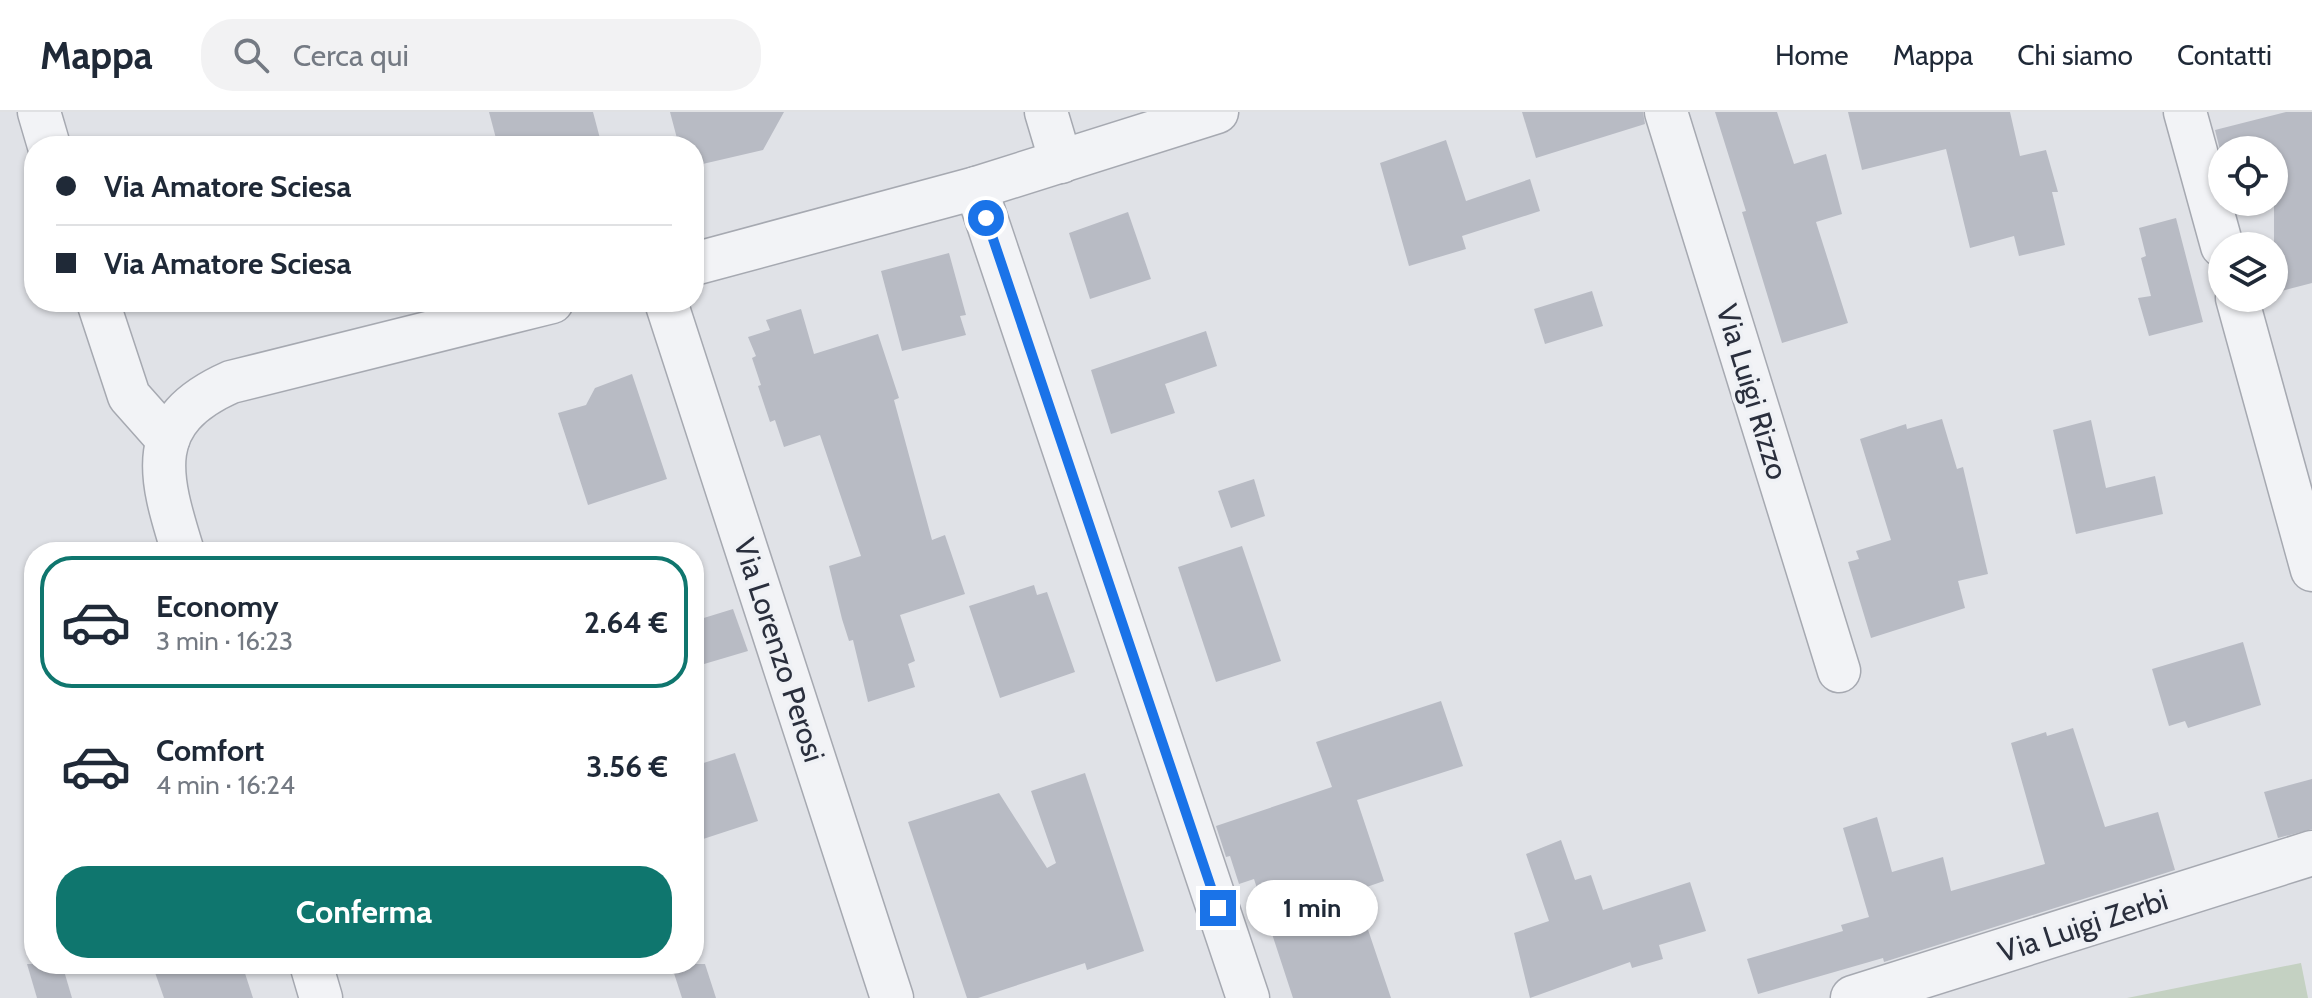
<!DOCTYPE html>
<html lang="it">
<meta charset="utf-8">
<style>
body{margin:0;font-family:Cabin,sans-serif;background:#f2f2f3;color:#1f2937;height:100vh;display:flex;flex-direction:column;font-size:30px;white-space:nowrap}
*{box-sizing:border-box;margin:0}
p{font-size:26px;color:#747a83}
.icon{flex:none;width:44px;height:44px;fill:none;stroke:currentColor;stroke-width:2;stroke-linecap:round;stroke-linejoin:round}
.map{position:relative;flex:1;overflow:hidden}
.details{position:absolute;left:24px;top:430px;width:680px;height:432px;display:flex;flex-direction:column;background:#fff;border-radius:32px;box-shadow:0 2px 6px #0004}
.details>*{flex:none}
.banner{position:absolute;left:24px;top:24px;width:680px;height:176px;border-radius:32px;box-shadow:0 2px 6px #0004;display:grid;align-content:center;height:176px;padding:0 32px;background:#fff}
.fabs{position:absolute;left:2208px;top:24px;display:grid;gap:16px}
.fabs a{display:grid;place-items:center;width:80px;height:80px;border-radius:50%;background:#fff;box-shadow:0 2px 6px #0004;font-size:40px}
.end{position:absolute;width:36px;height:36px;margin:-18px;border:10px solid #1a73e8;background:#fff;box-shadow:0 0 0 4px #fff}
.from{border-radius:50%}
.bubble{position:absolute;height:56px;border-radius:28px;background:#fff;box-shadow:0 2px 6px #0004;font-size:26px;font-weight:800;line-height:56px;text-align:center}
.banner b{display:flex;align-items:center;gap:28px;height:76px;font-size:30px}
.banner b+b{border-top:2px solid #e0e1e3}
.banner i{width:20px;height:20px;background:#1f2937}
ul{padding:14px 0 0;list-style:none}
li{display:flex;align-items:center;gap:24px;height:132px;margin:0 16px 12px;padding:0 16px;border:4px solid transparent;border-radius:32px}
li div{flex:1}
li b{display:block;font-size:30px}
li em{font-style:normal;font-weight:800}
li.active{border-color:#0f766e}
li>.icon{width:72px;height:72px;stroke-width:1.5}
.cta{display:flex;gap:16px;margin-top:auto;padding:16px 32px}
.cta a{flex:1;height:92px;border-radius:32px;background:#0f766e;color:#fff;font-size:32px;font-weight:800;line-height:92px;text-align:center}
header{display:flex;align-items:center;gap:48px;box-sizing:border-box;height:112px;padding:0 40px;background:#fff;border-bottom:2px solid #e0e1e3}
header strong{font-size:38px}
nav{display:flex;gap:44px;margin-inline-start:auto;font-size:28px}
.search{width:560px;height:72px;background:#f2f2f3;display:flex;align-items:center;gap:20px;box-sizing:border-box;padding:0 28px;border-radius:32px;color:#747a83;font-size:30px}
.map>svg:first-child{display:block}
</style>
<header>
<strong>Mappa</strong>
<div class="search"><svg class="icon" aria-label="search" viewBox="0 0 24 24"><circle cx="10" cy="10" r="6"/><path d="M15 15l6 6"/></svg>Cerca qui</div>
<nav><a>Home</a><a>Mappa</a><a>Chi siamo</a><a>Contatti</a></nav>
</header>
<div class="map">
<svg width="2312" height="886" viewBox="0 0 2312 886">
<rect width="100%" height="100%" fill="#e0e2e7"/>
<polygon fill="#c4d1c2" points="2301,851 2308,886 2127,886"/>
<g fill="#b8bbc4">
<polygon points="489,0 593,0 602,34 498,34"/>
<polygon points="670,0 784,0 763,38 694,54 694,34 679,34"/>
<polygon points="1522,0 1643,0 1645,12 1536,46"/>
<polygon points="1715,0 1777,0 1794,52 1826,42 1842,102 1816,110 1848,211 1782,231 1742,100 1746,99"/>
<polygon points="1848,0 2010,0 2020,44 2046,38 2058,80 2052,80 2065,133 2019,144 2014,124 1970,136 1946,37 1862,58"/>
<polygon points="2286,0 2312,0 2312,171 2274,181 2274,38 2220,38 2215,18"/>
<polygon points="1446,28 1466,89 1530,67 1540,99 1462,124 1466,137 1409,154 1380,51"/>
<polygon points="1128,100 1151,167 1090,187 1069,121"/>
<polygon points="2176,106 2203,210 2149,224 2138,186 2151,184 2141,146 2146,144 2139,116"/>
<polygon points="949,141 966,203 960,204 966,223 902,239 881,159"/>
<polygon points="1592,179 1603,214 1545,232 1534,197"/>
<polygon points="801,197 814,242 878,222 899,286 894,288 932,428 945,423 965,482 900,503 915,549 908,552 915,575 868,590 853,528 849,529 842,507 829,454 861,444 820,323 784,335 775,308 770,310 758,274 761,273 752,246 756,244 748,225 770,218 766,208"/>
<polygon points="1206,219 1217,254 1165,272 1175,301 1111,322 1091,258"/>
<polygon points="632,262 667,367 588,393 558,301 586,293 595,276"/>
<polygon points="1942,307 1957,357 1963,355 1988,462 1958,469 1965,496 1871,526 1848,450 1859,447 1856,439 1891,428 1860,327 1906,312 1907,317"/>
<polygon points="2091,308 2106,376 2155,364 2163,402 2076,422 2053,318"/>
<polygon points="1254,367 1265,404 1231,416 1218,379"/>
<polygon points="1242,434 1281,549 1216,570 1178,455"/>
<polygon points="1034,473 1037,483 1047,480 1075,560 1000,586 969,494"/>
<polygon points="733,497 748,539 694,555 694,509"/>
<polygon points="2243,530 2261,593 2188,616 2185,609 2169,614 2152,557"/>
<polygon points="1441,589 1463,654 1357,688 1384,769 1355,779 1391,886 1293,886 1254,767 1239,772 1230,744 1226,745 1216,714 1332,675 1316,630"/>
<polygon points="2073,616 2105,715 2158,700 2175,758 1884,850 1883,846 1758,882 1747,847 1843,819 1841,813 1869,805 1843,716 1877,705 1892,760 1943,745 1951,779 2045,752 2011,631 2046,620 2047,624"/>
<polygon points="735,641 758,709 694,730 694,654"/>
<polygon points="1085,661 1144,839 1087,858 1085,851 978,886 967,886 908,710 999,681 1047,756 1056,751 1031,679"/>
<polygon points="2312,667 2312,717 2278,726 2264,680"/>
<polygon points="1561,728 1575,768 1591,763 1603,798 1690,770 1706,819 1659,833 1663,847 1632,856 1630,850 1530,886 1514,821 1549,809 1526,742"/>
<polygon points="27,852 62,852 72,886 37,886"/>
<polygon points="152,852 242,852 253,886 164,886"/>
<polygon points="671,852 705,852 716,886 682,886"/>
</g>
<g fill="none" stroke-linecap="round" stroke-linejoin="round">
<defs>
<g id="minor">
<polyline points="39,0 49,34"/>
<polyline points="1046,0 1061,50"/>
<polyline points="1666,0 1839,559"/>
<polyline points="2185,0 2222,134"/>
<polyline points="976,76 1248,886"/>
<polyline points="694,152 976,76 1217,0"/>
<polyline points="2237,186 2312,458"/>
<polyline points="98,190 129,284 168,328"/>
<polyline points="666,190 892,886"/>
<path d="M 183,440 C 159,363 143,309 231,270 L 552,190"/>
<polyline points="311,852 321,886"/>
</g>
<polyline id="tertiary" points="1853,886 2312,741"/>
</defs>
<use href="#minor" stroke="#a6a9b1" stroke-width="45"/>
<use href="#tertiary" stroke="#a6a9b1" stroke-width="47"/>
<use href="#minor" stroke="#f2f3f6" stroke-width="42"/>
<use href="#tertiary" stroke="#f2f3f6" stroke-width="44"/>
</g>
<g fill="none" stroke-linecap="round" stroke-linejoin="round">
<polyline stroke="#1a73e8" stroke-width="10" points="986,106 1218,796"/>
</g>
<g text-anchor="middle" stroke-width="7" stroke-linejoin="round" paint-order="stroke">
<g font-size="30" fill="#2a2f3d" stroke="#eff1f5">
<text transform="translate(1752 280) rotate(73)" y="10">Via Luigi Rizzo</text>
<text transform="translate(779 538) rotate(72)" y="10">Via Lorenzo Perosi</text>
<text transform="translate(2083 814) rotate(-18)" y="10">Via Luigi Zerbi</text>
</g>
</g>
</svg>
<div class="fabs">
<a><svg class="icon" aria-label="locate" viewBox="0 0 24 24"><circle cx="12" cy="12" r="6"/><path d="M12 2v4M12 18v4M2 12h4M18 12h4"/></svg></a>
<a><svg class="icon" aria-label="layers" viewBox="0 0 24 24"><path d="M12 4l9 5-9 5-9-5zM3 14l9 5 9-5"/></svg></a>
</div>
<i class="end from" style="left:986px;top:106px"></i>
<i class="end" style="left:1218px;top:796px"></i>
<div class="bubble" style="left:1246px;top:768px;width:132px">1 min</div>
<div class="banner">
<b><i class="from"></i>Via Amatore Sciesa</b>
<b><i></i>Via Amatore Sciesa</b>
</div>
<section class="details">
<ul>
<li class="active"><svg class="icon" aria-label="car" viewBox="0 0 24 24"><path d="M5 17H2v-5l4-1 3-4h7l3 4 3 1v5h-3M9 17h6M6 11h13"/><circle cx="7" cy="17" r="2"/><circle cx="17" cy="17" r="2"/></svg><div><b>Economy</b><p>3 min · 16:23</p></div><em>2.64 €</em></li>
<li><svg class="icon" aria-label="car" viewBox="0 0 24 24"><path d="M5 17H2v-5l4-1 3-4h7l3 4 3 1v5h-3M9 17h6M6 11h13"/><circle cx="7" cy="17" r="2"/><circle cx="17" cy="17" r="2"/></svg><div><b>Comfort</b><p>4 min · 16:24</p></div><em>3.56 €</em></li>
</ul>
<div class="cta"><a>Conferma</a></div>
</section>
</div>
